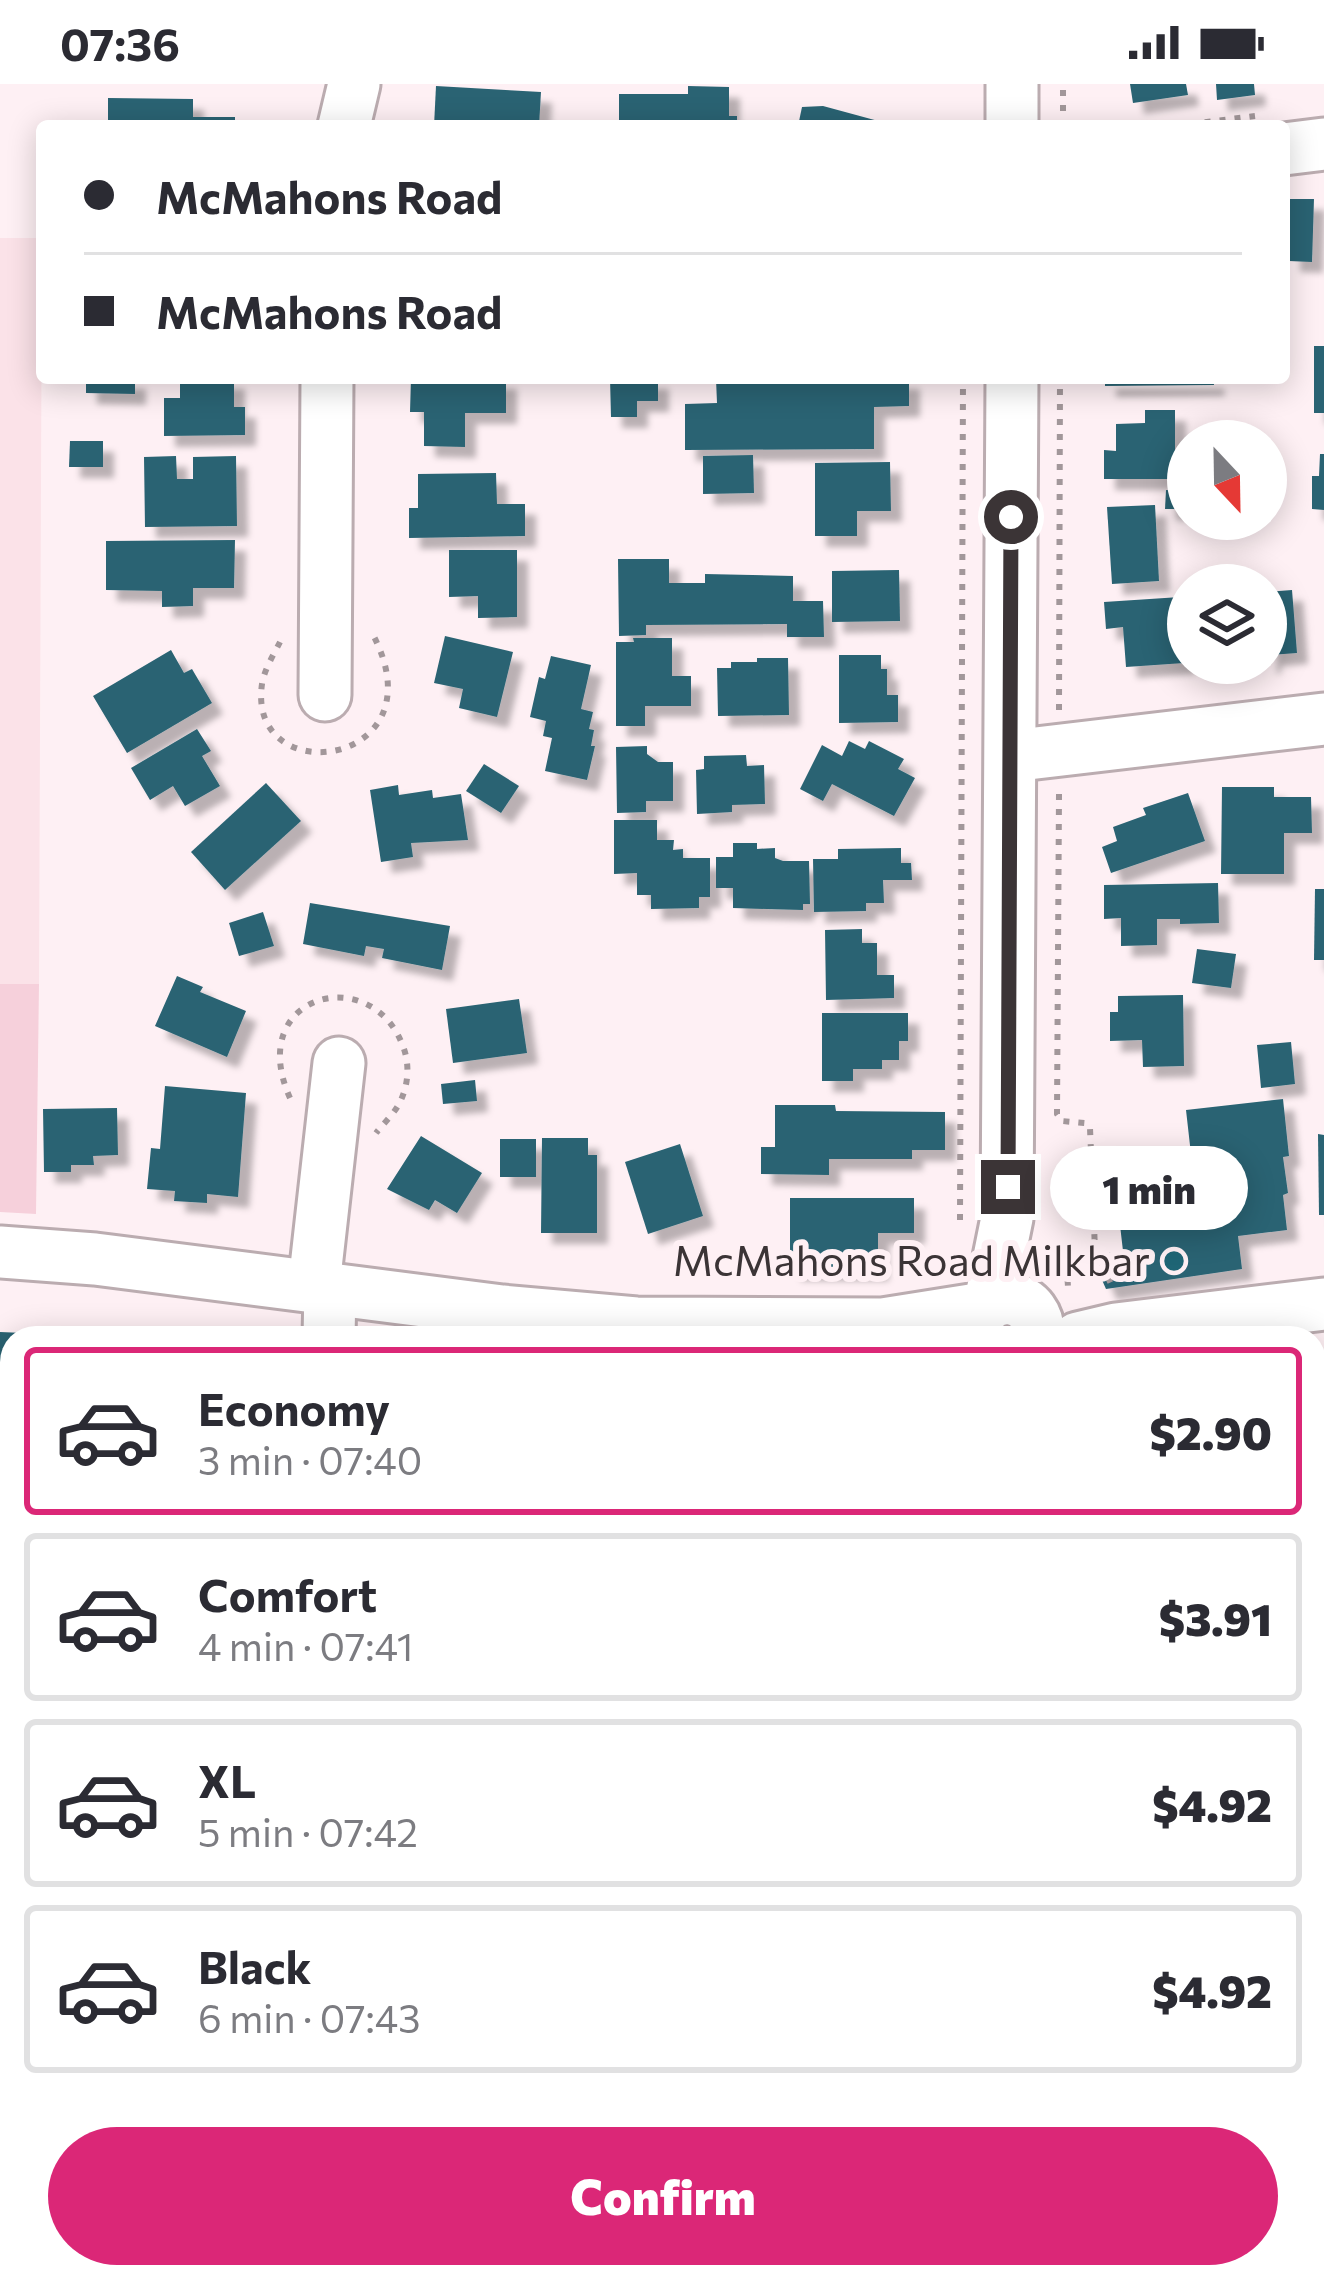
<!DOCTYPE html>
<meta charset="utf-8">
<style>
body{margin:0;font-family:Commissioner,sans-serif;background:#f2f2f3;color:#2b2b33;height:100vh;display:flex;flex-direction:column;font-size:45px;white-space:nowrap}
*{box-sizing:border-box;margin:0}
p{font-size:39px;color:#7c7c81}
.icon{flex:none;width:66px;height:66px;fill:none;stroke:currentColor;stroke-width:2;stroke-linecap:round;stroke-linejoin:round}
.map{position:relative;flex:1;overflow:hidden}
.sheet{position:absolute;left:0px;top:1242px;width:1326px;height:963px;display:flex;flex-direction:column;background:#fff;border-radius:36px 36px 0 0;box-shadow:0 6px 30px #0003}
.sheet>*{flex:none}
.banner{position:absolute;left:36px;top:36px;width:1254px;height:264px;border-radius:12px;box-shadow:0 6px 30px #0003;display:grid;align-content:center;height:264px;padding:0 48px;background:#fff}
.needle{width:78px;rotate:158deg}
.controls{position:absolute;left:1167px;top:336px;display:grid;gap:24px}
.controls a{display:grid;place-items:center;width:120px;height:120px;border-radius:50%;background:#fff;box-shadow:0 6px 30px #0003;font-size:60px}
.end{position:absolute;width:54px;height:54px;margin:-27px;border:15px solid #3b3436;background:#fff;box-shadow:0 0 0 6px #fff}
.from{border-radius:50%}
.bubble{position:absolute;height:84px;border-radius:42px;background:#fff;box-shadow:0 6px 30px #0003;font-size:39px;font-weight:800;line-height:84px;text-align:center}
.banner b{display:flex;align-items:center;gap:42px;height:114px;font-size:45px}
.banner b+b{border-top:3px solid #e1e1e2}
.banner i{width:30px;height:30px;background:#2b2b33}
ul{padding:21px 0 0;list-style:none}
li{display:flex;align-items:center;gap:36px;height:168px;margin:0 24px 18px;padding:0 24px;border:6px solid #e1e1e2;border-radius:12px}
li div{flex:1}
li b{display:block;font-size:45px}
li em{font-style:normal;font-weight:800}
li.selected{border-color:#db2777}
li>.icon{width:108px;height:108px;stroke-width:1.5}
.primary-button{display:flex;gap:24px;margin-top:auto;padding:24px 48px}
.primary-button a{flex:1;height:138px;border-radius:72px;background:#db2777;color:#fff;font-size:48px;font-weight:800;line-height:138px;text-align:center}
.status{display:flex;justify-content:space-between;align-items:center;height:84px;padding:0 60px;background:#fff;direction:ltr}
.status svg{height:33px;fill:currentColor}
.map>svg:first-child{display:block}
</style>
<div class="status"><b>07:36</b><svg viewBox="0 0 49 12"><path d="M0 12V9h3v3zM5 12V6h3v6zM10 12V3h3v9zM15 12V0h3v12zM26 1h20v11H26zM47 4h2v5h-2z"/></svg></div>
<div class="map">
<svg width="1324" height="2204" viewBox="0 0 1324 2204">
<defs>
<filter id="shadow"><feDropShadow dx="11" dy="11" stdDeviation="3" flood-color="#0004"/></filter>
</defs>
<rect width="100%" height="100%" fill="#fef0f4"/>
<polygon fill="#fbe2e8" points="0,154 42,154 39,900 0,900"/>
<g fill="#f6d0db">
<polygon points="0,900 39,900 36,1130 0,1128"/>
<polygon points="1324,2058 1324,2204 1290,2204 1290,2193 1314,2193 1314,2060"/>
</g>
<g fill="#2a6473" filter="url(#shadow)">
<polygon points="1130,0 1186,0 1188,11 1133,19"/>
<polygon points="1216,0 1254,0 1255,11 1217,16"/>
<polygon points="436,2 541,8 539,42 434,42"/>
<polygon points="688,2 729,3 729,32 737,32 737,42 619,42 619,10 688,10"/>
<polygon points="108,14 193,15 193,33 235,33 235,42 108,42"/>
<polygon points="823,22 893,41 892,42 798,42 802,23"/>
<polygon points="1290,115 1314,115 1312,178 1289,177"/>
<rect x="1314" y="262" width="10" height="67"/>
<polygon points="86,294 135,294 135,310 86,309"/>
<polygon points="180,294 234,294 234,323 245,323 245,351 164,352 164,314 180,314"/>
<polygon points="411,294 506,294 506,329 465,329 465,363 424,362 424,328 410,328"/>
<polygon points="610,294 658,294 658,317 637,317 637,333 611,333"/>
<polygon points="909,294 909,322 874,323 874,365 685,366 685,320 717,319 716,295"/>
<polygon points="1105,294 1213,294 1214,301 1105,302"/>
<polygon points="1145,326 1175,326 1175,395 1104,395 1104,366 1116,367 1116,340 1145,339"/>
<polygon points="70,357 103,357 103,383 69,383"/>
<polygon points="1320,370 1324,370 1324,426 1312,425 1312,392 1319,392"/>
<polygon points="753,371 754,409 703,410 703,372"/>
<polygon points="176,372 177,395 193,395 193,373 236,372 237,442 145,443 144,373"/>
<polygon points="890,378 891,427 857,427 857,452 815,452 815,379"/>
<polygon points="496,389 497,420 525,420 525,452 409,454 409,424 418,424 418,390"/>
<polygon points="1166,406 1188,407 1188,425 1165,425"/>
<polygon points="1155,421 1159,497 1112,500 1107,423"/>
<polygon points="235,456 234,504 193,504 193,522 162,523 162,507 106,506 106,457"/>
<polygon points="449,466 517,466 517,533 478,534 478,512 449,513"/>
<polygon points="618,475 669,475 669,499 705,499 705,490 793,492 793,517 823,517 824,553 787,553 787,540 646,541 646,551 619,552"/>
<polygon points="899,486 900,537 832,538 832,487"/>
<polygon points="1292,506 1297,569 1270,571 1270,578 1266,579 1266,508"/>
<polygon points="1180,513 1184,579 1126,583 1123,543 1106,545 1104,518"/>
<polygon points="445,552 513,568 497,633 459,624 463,605 434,599"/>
<polygon points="633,554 672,554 672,592 691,592 691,622 645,622 645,642 616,642 616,558 634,558"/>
<polygon points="171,566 184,589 192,585 212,619 127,669 93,612"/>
<polygon points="839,571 881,571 881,585 887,585 887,611 898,611 898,638 839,639"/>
<polygon points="551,572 591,581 581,625 593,628 589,645 594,646 591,662 595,662 587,696 545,687 552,654 543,652 546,637 530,633 539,593 545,595"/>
<polygon points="757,574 788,574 789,631 718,632 717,584 731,584 731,578 757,578"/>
<polygon points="197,645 211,667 202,672 220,702 185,722 173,702 150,716 131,684"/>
<polygon points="849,657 865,665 869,657 904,675 898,685 915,694 894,732 832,700 823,717 800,705 822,661 842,672"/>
<polygon points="647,662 647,670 658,678 673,678 673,717 646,717 646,728 617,729 616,663"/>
<polygon points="746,671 747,682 764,681 765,720 732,721 732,728 697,730 696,686 704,685 704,672"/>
<polygon points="484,680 519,702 501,729 466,707"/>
<polygon points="266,699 301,737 225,806 191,768"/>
<polygon points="398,701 399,711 432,706 433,714 461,710 468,756 411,759 413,773 381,778 370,706"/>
<polygon points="1222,703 1274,703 1274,713 1311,713 1312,749 1284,749 1284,790 1221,790"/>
<polygon points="1188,709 1205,757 1111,789 1102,763 1117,757 1113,743 1146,731 1143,724"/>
<polygon points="614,736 657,736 657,756 674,756 673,766 683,765 683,774 710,774 710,813 699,813 699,824 651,825 651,811 637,811 637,789 614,790"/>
<polygon points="733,759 757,759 757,765 775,764 775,774 783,777 809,777 810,820 803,820 803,826 733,824 733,804 716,804 716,773 733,773"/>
<polygon points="901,764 901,779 911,779 912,796 883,796 884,819 866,819 866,827 814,828 813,775 838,775 838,765"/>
<polygon points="1218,799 1219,839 1180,840 1180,835 1157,835 1157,861 1121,862 1121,834 1104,835 1104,801"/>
<polygon points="1315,805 1324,805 1324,876 1314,876"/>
<polygon points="310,819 450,842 442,886 382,874 384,865 366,862 364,872 303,860"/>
<polygon points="263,828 274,862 239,872 229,839"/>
<polygon points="862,845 862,859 877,859 877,891 894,891 894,914 826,916 825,846"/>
<polygon points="1197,865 1236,870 1231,904 1192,899"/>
<polygon points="177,892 203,903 200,908 246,927 227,973 155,942"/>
<polygon points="1183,911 1184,982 1143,983 1142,956 1110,957 1110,928 1118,928 1118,912"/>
<polygon points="519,915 527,969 453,979 446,925"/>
<polygon points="822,929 908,929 908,957 899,957 899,976 882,976 882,985 853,985 853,997 822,997"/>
<polygon points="1291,958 1295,1000 1261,1004 1257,961"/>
<polygon points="475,996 477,1017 443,1020 441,1000"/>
<polygon points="165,1002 246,1009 238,1113 207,1110 207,1119 174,1117 175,1107 147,1105 151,1064 160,1065"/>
<polygon points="1283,1015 1289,1072 1283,1073 1288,1109 1283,1111 1287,1146 1238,1152 1242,1185 1106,1205 1091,1171 1123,1167 1115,1098 1193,1088 1186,1026"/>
<polygon points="775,1021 835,1021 836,1027 945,1028 945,1066 912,1066 912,1075 829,1075 829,1091 761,1090 761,1063 775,1063"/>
<polygon points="117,1024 118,1071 93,1072 94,1081 71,1081 71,1088 44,1088 43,1025"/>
<polygon points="1318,1050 1324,1051 1324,1131 1319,1131"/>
<polygon points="421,1052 482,1089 457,1129 435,1116 429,1126 387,1105"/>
<polygon points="542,1054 588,1054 588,1071 597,1071 597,1149 541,1149"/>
<rect x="500" y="1055" width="36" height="38"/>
<polygon points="680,1060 703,1132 648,1150 625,1078"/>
<polygon points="790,1114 914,1114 914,1149 878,1149 878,1186 790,1186"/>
<polygon points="0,1248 24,1249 24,1254 12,1254 12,1298 0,1298"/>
<rect x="1314" y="1413" width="10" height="43"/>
<polygon points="0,1475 12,1475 12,1509 0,1508"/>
<polygon points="1324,1627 1324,1681 1314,1678 1314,1653"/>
<rect x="0" y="1655" width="12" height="52"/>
<polygon points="1324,1875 1324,1973 1314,1976 1314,1878"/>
<rect x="43" y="2193" width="64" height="11"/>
<rect x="128" y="2193" width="70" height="11"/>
<rect x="214" y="2193" width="78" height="11"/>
<polygon points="310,2193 390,2193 390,2204 352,2204 352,2200 343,2200 343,2204 310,2204"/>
<rect x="407" y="2193" width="80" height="11"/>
<rect x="532" y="2193" width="59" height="11"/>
<rect x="644" y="2193" width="89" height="11"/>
<polygon points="779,2193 839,2193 840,2204 779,2204"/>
<polygon points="1096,2193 1174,2193 1175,2204 1097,2204"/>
</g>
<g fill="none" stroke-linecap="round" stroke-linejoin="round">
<defs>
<g id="minor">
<polyline points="1012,0 1012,42"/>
<polyline points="344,42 354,0"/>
<polyline points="1284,65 1324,60"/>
<polyline points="325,611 327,294"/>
<polyline points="1011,672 1324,635"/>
<polyline points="0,1168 95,1175 502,1227 636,1239 883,1240 984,1224"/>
<polyline points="314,1201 339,979"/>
<polyline points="990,1218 1007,1134 1012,294"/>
<path d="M 975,1243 C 985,1199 1043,1209 1038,1254"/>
<polyline points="329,1254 330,1204"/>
<polyline points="1078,1254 1116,1245 1324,1220"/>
<polyline points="1314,1780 1324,1779"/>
<polyline points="1001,2204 1001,2193"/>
</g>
</defs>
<use href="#minor" stroke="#bbacb0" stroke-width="57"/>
<g stroke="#a2979a" stroke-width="6" stroke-dasharray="6 9" stroke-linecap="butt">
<polyline points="1063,42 1063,0"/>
<polyline points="1175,42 1255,32"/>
<path d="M 280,558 C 274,570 264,586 262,600 C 246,710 446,683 371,547"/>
<polyline points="1059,626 1060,294"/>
<polyline points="1059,710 1057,1030 1062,1037 1085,1039 1090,1044 1095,1166 1067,1186 1068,1203"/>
<path d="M 290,1014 C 243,909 374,876 404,965 C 410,983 408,1003 399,1020 C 393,1031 383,1040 376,1049"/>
<polyline points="960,1136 963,294"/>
<polyline points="1095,1166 1112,1202"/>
<polyline points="1050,2193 1050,2204"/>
<polyline points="952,2204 952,2193"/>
</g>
<use href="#minor" stroke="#fff" stroke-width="51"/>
</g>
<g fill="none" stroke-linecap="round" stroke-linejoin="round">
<polyline stroke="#3b3436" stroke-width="15" points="1008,1103 1011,433"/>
</g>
<circle fill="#1f6575" stroke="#fef0f4" stroke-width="4.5" cx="1174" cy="1177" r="12"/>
<g text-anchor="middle" stroke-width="12" stroke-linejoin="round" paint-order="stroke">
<g font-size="42" fill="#3b3436" stroke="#fef0f4" text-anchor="end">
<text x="1150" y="1192">McMahons Road Milkbar</text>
</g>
</g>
</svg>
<div class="controls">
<a><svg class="needle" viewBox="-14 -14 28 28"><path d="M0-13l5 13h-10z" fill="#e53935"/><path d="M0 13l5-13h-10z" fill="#7c7c81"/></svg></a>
<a><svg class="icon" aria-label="layers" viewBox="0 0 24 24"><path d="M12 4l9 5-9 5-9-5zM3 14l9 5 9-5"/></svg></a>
</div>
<i class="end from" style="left:1011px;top:433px"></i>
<i class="end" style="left:1008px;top:1103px"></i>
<div class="bubble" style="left:1050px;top:1062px;width:198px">1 min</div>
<div class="banner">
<b><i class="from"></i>McMahons Road</b>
<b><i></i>McMahons Road</b>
</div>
<section class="sheet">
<ul>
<li class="selected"><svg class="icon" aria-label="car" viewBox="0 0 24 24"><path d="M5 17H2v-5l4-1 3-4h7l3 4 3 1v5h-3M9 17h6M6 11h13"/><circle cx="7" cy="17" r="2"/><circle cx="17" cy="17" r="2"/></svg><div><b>Economy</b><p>3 min · 07:40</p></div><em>$2.90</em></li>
<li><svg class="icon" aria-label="car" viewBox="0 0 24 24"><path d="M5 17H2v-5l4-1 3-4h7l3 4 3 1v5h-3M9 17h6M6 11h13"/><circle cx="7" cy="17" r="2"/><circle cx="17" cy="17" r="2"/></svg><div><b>Comfort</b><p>4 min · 07:41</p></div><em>$3.91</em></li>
<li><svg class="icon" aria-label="car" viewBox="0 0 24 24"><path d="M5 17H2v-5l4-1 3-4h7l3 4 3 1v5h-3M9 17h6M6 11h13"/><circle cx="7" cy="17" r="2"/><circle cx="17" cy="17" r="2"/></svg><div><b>XL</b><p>5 min · 07:42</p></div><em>$4.92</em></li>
<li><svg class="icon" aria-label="car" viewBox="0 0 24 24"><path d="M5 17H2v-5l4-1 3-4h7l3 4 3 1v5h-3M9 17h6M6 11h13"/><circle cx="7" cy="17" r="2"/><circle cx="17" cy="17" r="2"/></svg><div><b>Black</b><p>6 min · 07:43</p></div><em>$4.92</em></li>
</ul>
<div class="primary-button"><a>Confirm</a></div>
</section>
</div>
